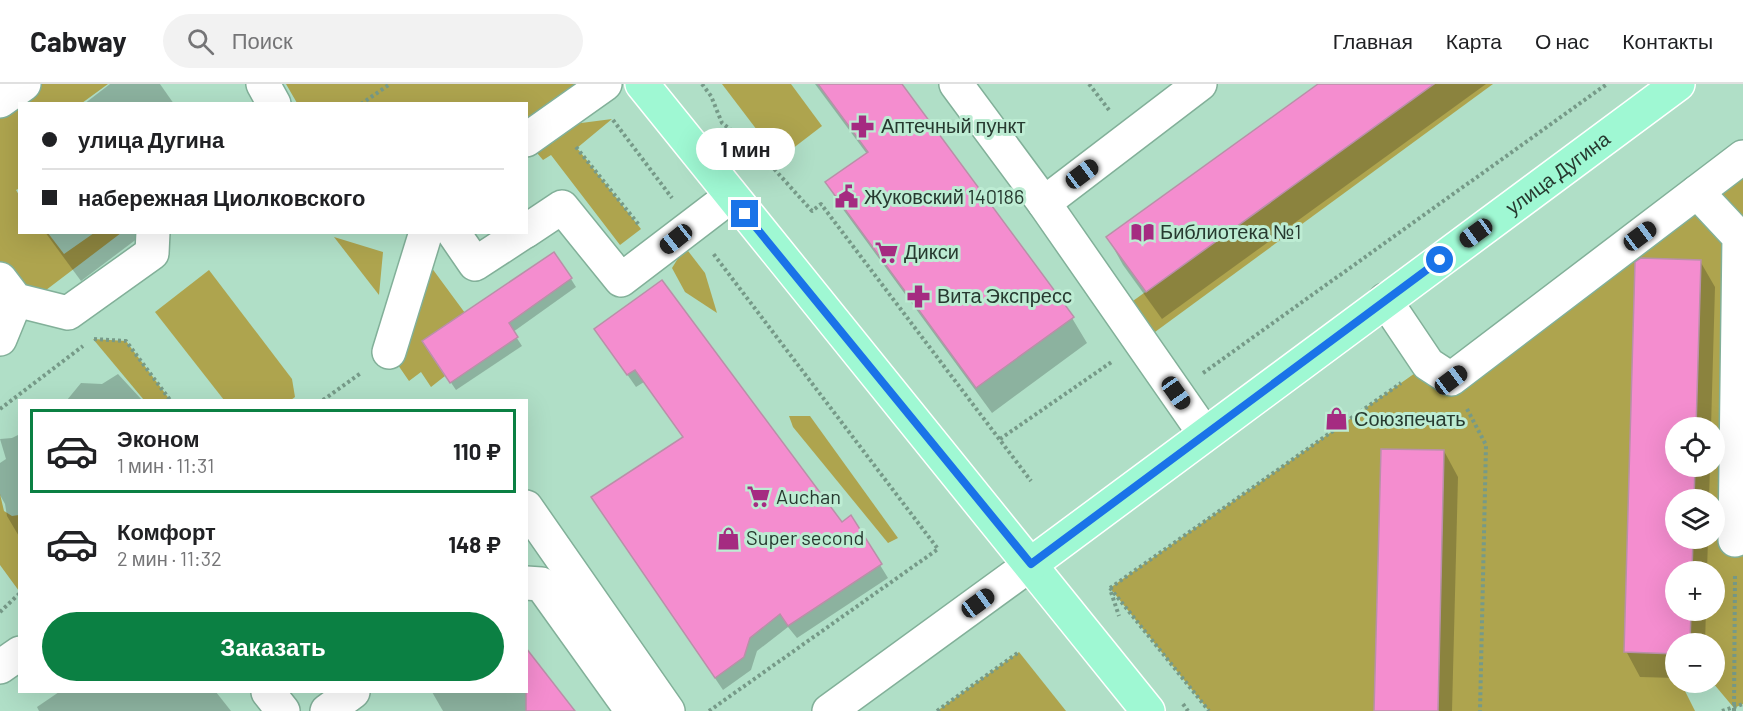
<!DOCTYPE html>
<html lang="ru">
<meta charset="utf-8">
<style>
body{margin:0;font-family:Barlow,sans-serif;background:#f2f2f2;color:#202124;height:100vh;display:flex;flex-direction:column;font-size:22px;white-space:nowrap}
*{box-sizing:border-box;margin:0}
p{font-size:20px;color:#757577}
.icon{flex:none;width:33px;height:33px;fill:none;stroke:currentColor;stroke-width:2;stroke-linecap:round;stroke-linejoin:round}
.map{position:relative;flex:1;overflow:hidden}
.sheet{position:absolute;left:18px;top:315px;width:510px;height:294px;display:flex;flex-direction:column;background:#fff;border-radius:0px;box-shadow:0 6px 24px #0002}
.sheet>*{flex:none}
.guide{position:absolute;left:18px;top:18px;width:510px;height:132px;border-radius:0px;box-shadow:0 6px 24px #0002;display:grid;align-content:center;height:132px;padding:0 24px;background:#fff}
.buttons{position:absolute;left:1665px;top:333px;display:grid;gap:12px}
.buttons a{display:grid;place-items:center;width:60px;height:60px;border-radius:50%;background:#fff;box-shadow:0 6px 24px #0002;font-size:30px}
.end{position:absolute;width:27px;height:27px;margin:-14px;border:8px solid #1a73e8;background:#fff;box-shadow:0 0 0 3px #fff}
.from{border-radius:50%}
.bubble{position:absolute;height:42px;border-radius:21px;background:#fff;box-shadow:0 6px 24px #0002;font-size:20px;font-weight:700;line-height:42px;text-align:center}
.car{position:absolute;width:18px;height:36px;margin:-18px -9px;border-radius:8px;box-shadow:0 0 4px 2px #0007;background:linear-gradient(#222 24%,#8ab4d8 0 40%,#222 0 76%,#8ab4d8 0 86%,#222 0)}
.guide b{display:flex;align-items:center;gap:21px;height:57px;font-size:22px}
.guide b+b{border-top:2px solid #e0e0e0}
.guide i{width:15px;height:15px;background:#202124}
ul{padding:10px 0 0;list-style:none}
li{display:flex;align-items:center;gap:18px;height:84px;margin:0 12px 9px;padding:0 12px;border:3px solid transparent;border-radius:0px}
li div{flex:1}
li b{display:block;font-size:22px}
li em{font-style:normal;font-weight:700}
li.current{border-color:#0b8043}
li>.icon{width:54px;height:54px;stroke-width:1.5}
.cta{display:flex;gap:12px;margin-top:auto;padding:12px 24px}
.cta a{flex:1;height:69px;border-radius:36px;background:#0b8043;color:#fff;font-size:24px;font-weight:700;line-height:69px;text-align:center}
header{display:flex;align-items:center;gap:36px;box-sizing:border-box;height:84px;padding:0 30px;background:#fff;border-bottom:2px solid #e0e0e0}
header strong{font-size:28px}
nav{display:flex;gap:33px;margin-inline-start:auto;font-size:21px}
.search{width:420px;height:54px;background:#f2f2f2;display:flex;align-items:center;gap:15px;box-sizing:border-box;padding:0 21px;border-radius:33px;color:#757577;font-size:22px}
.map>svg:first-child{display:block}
</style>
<header>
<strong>Cabway</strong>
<div class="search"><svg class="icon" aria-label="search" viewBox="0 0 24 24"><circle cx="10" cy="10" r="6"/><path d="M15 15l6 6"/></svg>Поиск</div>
<nav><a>Главная</a><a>Карта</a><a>О нас</a><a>Контакты</a></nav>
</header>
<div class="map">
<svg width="1743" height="627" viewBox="0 0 1743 627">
<rect width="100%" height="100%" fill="#b0dfc7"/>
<g fill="#aea44e">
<polygon points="24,0 108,0 82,19 20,20 20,104 16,106 19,111 20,148 48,149 64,170 94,149 121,149 29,219 0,195 0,17"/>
<polygon points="286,0 585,0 527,56 526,20 297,19"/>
<polygon points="722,0 791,0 822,42 779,75"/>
<polygon points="1434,0 1493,0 1140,259 1119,227"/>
<polygon points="612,35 577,64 641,145 620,161 551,71 543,76 532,63 558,42"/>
<polygon points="1743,73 1743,620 1734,624 1713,599 1714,560 1690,559 1691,527 1714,526 1714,488 1692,487 1693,455 1714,454 1714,416 1694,415 1695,383 1714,382 1714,344 1696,343 1701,176 1636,174 1624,567 1666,570 1675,588 1676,598 1681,599 1695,627 1438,627 1444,366 1381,365 1374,627 1209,627 1110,504 1428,280 1451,295"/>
<polygon points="334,153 383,168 379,211"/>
<polygon points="685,163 705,189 717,229 685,208 672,184"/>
<polygon points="420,168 465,229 422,257 445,292 431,303 421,288 409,297 389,268"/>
<polygon points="209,186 292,295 295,313 291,316 224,316 155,228"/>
<polygon points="93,255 126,257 170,316 144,316"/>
<polygon points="789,332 810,332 898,454 888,459 793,343"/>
<polygon points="0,410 4,427 12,432 19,431 19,507 0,481"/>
<polygon points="1019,568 1066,627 937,627"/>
</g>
<g fill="#0003">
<polygon points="110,0 160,0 174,20 84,20"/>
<polygon points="815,0 901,0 1072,234 1087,259 992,329 842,124 827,99 867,70"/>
<polygon points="1320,0 1486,0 1162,235 1123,181 1108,154"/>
<polygon points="45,148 146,148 81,197"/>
<polygon points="1700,177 1715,203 1711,344 1676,344 1676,382 1710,382 1709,416 1676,416 1676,454 1708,454 1707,488 1676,488 1676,526 1706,526 1705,560 1676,560 1676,594 1640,593 1626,567"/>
<polygon points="571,195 576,203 513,248 522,262 456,306 429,266"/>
<polygon points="596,246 842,440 880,481 888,494 797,554 788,543 757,567 751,586 723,606 593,414 684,354 644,298 636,303"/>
<polygon points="118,290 142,316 67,316 81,299 102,300"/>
<polygon points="20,350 20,454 7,432 5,420 0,411 0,379 6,375 0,355 12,354"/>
<polygon points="1444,367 1458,393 1452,627 1376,627"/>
<polygon points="59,608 216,608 231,627 39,627 37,623"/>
<polygon points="432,608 526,608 573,627 443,627"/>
</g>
<g fill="#f48dcf" stroke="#b990a8" stroke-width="1.5">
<polygon points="818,0 902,0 1074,233 976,304 825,98 868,68"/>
<polygon points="1318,0 1434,0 1146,208 1106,153"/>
<polygon points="554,168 572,194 509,239 518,253 450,299 422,257"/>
<polygon points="1641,174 1701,176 1696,344 1676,344 1676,382 1695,382 1694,416 1676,416 1676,454 1693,454 1692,488 1676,488 1676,526 1691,526 1690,560 1676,560 1676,570 1624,568 1635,178"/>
<polygon points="662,196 842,438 851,431 882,480 788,542 780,530 750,554 744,573 715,594 591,413 683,353 635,286 627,291 594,245"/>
<polygon points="1381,365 1444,366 1438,627 1374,627"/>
<polygon points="526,564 575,627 526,627"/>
</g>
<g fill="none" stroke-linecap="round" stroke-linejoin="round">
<defs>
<g id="minor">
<polyline points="263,0 274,20"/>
<polyline points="956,0 1044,119 1204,349"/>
<polyline points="0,17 24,0"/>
<polyline points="526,56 605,0"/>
<polyline points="1697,108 1739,153 1735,456"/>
<polyline points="1044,119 1200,0"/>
<polyline points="526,147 562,123 621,196 731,112"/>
<polyline points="453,148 475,180 524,148"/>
<polyline points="0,195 16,216 68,229 152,169 153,148"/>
<polyline points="1385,216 1428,280 1451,295 1743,73"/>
<polyline points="0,255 16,216"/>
<polyline points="389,268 426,148"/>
<polyline points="526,423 668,627"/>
<polyline points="526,499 541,500 632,627"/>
<polyline points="0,583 20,569"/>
<polyline points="268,608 283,627"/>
<polyline points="327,627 353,608"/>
<polyline points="829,627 1031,480"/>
</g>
<g id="major">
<polyline points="642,0 1148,627"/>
<path id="s1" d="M 1031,480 L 1678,0"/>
</g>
</defs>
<use href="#minor" stroke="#82b099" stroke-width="36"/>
<use href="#major" stroke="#fff" stroke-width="36"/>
<g stroke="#769a88" stroke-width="4" stroke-dasharray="3 3" stroke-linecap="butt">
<polyline points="702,0 711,12 722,39 758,67 812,127 821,120 1031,397"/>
<polyline points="1089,0 1109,26"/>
<polyline points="361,20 390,0"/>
<polyline points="613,36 672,114"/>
<polyline points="576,63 639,141"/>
<polyline points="94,255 126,257 170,316"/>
<polyline points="1203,289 1607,0"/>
<polyline points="323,316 361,289"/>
<polyline points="0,325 83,262"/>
<polyline points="1467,325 1486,361 1480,627"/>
<polyline points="1000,355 1113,277"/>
<polyline points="1110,504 1401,299"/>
<polyline points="1110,504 1209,627"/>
<polyline points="1111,508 1119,532"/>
<polyline points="0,528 20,509"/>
<polyline points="1183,620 1188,627"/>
<polyline points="709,627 938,465 712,168"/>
<polyline points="937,627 1019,568"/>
<polyline points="1722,627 1743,620"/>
<polyline points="1734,627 1735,490"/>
</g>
<use href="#minor" stroke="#fff" stroke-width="33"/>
<use href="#major" stroke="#9ff8d3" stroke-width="33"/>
</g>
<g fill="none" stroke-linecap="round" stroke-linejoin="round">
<polyline stroke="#1a73e8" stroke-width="8" points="745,130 1031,480 1440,176"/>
</g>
<defs>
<symbol id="pharmacy-bare" viewBox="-9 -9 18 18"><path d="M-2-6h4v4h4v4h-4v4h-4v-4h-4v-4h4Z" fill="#a52b81" stroke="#bdecd3" stroke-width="2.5" paint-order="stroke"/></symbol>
<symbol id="civic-bare" viewBox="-9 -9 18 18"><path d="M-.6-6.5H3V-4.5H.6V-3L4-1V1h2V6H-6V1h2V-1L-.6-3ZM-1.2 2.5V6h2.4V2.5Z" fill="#a52b81" stroke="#bdecd3" stroke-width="2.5" paint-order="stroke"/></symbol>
<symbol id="library-bare" viewBox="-9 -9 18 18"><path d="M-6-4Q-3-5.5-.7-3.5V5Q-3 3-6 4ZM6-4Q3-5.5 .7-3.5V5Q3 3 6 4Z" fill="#a52b81" stroke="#bdecd3" stroke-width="2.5" paint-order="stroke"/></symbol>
<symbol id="supermarket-bare" viewBox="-9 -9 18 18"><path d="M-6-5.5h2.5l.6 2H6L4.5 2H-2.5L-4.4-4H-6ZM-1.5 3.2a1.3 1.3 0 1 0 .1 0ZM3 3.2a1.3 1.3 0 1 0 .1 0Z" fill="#a52b81" stroke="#bdecd3" stroke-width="2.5" paint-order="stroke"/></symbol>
<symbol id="shop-bare" viewBox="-9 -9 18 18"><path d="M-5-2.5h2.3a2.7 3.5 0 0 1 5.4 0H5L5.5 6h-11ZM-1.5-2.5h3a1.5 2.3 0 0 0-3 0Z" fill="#a52b81" stroke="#bdecd3" stroke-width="2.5" paint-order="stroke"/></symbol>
</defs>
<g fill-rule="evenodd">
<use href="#pharmacy-bare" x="846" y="26" width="33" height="33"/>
<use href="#civic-bare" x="830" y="96" width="33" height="33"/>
<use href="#library-bare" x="1126" y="132" width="33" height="33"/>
<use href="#supermarket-bare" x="870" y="152" width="33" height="33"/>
<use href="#pharmacy-bare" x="902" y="196" width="33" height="33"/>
<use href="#shop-bare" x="1320" y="318" width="33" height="33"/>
<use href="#supermarket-bare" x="742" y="396" width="33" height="33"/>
<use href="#shop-bare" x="712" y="438" width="33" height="33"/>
</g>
<g text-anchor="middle" stroke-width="6" stroke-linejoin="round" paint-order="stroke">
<g font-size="20" fill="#273a30" stroke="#bdecd3" text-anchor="start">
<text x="881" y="49">Аптечный пункт</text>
<text x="864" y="120">Жуковский 140186</text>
<text x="1160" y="155">Библиотека №1</text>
<text x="904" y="175">Дикси</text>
<text x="937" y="219">Вита Экспресс</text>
<text x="1354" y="342">Союзпечать</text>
<text x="776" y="420">Auchan</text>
<text x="746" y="461">Super second</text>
</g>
<g font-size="20" fill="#273a30" stroke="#bdecd3">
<text dy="7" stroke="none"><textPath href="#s1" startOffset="656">улица Дугина</textPath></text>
</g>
</g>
</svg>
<div class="buttons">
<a><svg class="icon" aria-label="locate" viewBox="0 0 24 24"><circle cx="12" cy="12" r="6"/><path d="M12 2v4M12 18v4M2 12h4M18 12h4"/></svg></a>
<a><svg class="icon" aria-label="layers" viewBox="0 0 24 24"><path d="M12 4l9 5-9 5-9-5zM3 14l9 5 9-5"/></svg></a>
<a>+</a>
<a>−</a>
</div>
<i class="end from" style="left:1440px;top:176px"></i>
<i class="end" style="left:745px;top:130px"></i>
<div class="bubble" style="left:696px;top:44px;width:99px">1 мин</div>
<i class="car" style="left:1082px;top:90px;rotate:53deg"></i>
<i class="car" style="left:1476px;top:149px;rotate:234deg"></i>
<i class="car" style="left:1640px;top:152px;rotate:53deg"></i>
<i class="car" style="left:676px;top:155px;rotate:231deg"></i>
<i class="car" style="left:1451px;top:296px;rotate:53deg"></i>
<i class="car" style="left:1176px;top:309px;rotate:145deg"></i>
<i class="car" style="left:978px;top:519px;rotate:54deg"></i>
<div class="guide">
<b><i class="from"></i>улица Дугина</b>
<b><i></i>набережная Циолковского</b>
</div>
<section class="sheet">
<ul>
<li class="current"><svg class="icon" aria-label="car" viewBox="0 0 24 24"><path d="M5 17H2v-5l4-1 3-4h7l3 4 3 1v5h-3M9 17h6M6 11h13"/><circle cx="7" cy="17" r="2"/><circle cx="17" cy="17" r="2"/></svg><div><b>Эконом</b><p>1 мин · 11:31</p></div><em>110 ₽</em></li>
<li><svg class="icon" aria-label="car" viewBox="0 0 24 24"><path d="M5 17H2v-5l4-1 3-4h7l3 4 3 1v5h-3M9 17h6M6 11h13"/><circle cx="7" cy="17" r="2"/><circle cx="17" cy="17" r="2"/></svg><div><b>Комфорт</b><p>2 мин · 11:32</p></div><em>148 ₽</em></li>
</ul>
<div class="cta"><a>Заказать</a></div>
</section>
</div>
